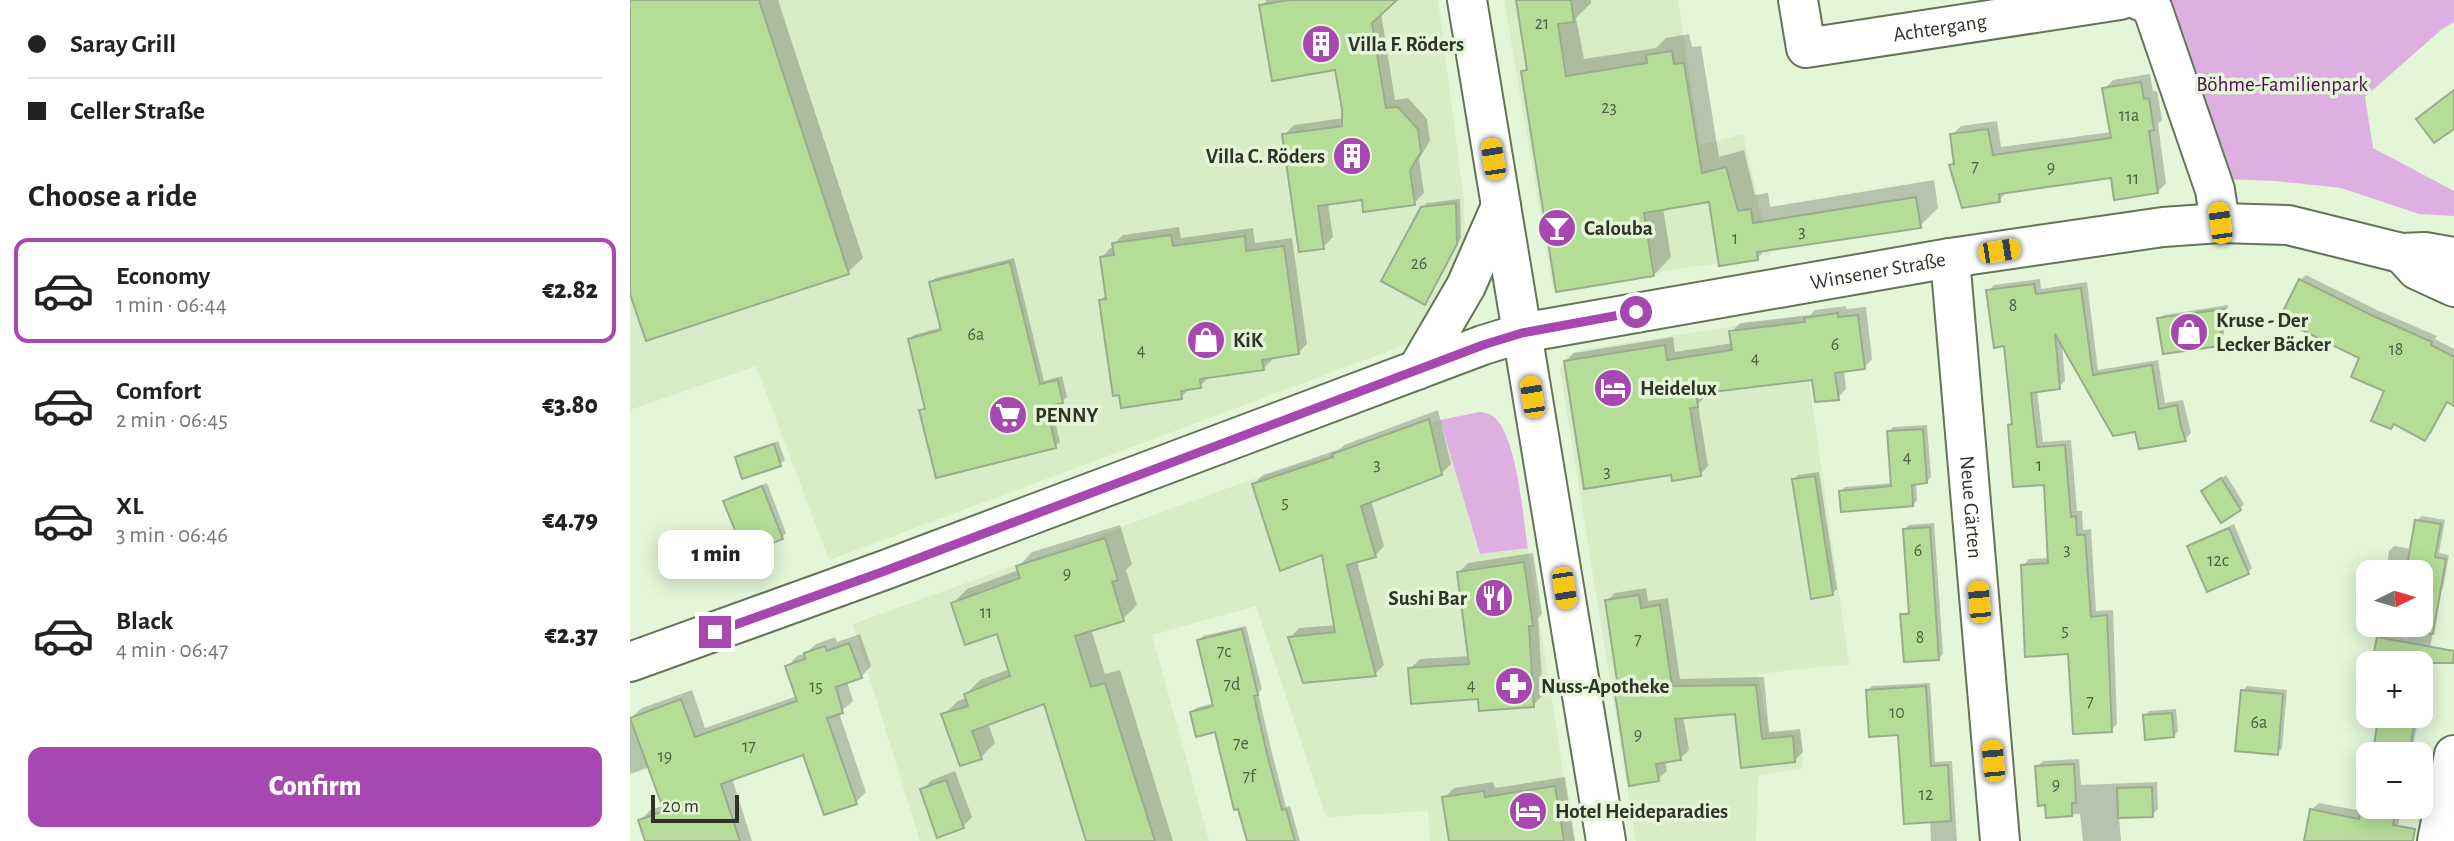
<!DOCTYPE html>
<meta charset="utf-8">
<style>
body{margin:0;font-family:"Alegreya Sans",sans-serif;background:#f2f2f2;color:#222;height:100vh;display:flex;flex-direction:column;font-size:26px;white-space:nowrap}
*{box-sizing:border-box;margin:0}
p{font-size:23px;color:#767676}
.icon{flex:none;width:38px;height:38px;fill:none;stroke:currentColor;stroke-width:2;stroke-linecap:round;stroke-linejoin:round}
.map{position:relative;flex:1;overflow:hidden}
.details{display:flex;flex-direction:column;background:#fff;width:630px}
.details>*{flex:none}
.banner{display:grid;align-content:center;height:154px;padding:0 28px;background:#fff}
.needle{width:46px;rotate:85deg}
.controls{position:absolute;left:1726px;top:560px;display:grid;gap:14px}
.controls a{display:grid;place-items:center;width:77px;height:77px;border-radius:14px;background:#fff;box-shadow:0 4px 18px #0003;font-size:35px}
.scale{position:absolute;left:21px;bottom:18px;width:88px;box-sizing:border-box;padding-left:7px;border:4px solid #2d3428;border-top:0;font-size:19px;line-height:24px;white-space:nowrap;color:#2d3428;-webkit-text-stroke:5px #e3f6d7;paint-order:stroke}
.end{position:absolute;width:32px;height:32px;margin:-16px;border:9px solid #a748b0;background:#fff;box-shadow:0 0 0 4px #fff}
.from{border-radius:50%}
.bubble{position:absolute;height:49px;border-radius:14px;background:#fff;box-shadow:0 4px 18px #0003;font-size:23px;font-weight:800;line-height:49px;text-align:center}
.car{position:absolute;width:21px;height:42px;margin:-21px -10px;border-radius:9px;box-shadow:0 0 5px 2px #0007;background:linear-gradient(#f5c518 24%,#345 0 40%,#f5c518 0 76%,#345 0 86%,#f5c518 0)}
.banner b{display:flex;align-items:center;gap:24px;height:66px;font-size:26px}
.banner b+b{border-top:2px solid #e0e0e0}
.banner i{width:18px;height:18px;background:#222}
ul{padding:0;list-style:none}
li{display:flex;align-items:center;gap:21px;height:105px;margin:0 14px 10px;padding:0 14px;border:4px solid transparent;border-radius:14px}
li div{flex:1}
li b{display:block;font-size:26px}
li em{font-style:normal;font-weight:800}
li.active{border-color:#a748b0}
li>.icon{width:63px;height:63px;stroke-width:1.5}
h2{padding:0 28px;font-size:32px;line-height:84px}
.action{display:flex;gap:14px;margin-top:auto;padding:14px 28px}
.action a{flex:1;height:80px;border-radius:14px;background:#a748b0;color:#fff;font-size:28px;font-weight:800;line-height:80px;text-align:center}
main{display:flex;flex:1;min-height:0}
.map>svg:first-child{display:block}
</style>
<main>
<section class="details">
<div class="banner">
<b><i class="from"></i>Saray Grill</b>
<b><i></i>Celler Straße</b>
</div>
<h2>Choose a ride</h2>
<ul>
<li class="active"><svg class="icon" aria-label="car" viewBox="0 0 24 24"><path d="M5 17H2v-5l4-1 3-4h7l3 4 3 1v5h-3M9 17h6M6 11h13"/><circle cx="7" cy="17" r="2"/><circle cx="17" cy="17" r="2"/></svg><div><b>Economy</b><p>1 min · 06:44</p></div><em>€2.82</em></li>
<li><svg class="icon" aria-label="car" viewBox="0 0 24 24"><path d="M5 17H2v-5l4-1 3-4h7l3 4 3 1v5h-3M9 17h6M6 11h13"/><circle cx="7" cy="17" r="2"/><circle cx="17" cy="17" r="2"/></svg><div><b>Comfort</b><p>2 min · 06:45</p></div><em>€3.80</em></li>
<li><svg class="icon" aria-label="car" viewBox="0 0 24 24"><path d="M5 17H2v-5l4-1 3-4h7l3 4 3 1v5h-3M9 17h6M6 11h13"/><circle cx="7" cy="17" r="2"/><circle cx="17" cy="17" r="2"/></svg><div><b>XL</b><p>3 min · 06:46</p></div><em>€4.79</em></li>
<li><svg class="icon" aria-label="car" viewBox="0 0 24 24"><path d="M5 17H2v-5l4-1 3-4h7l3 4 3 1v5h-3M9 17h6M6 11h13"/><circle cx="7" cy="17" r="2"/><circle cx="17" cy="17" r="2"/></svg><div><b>Black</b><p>4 min · 06:47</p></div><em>€2.37</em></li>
</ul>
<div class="action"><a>Confirm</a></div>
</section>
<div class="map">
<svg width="1824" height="841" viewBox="0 0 1824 841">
<rect width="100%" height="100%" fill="#e3f6d7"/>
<g fill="#d7edc7">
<polygon points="0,0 808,0 834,201 835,245 824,283 783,342 199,560 126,366 0,410"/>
<polygon points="874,0 1048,0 1070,145 1113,134 1140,255 923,289"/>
<polygon points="1170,316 1219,664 1128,674 1139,733 1170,731 1173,768 1128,776 1126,841 1006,841 930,370 937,355 951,350"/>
<polygon points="810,420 850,554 898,548 944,841 800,841 798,811 696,817 626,606 522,635 579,841 290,841 223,624 612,483"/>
</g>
<g fill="#deb0e1">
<polygon points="1529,0 1824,0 1824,22 1812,29 1735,97 1743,148 1824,191 1824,216 1789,214 1711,188 1646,181 1593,179"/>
<path d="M 850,412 C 854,413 858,413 861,415 C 887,430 893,519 898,548 L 850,554 L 810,420 Z"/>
</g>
<g fill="#0003">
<polygon points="0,0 148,0 233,258 218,272 0,288"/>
<polygon points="637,0 760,0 751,13 765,100 778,98 797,119 800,141 789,159 794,193 784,203 733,198 698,203 703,237 693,247 654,135 664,125 714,118 706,68 631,6"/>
<polygon points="887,0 961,0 961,3 946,18 954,59 1026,48 1036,38 1059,34 1062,47 1071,46 1089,157 1114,150 1125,195 1138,193 1140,207 1304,180 1308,208 1290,226 1136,249 1127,258 1080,200 1033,208 1041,257 1024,275 892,72 898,67"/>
<polygon points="1520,74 1523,91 1527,91 1532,120 1528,124 1536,183 1528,192 1482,176 1378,191 1369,200 1321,165 1326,161 1322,135 1331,126 1367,121 1371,147 1481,132 1474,89 1483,80"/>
<polygon points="830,199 831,238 795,302 792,208 797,203"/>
<polygon points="549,227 551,238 623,228 625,243 662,238 677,344 668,353 641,357 642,360 633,369 579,377 570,386 561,387 551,397 471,300 477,294 472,257 480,248 485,248 484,244 493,235"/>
<polygon points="384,258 414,381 432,376 437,397 432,401 421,404 430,442 425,446 291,411 296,406 280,339 284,335 313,327 301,282 306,278"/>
<polygon points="1676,275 1747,310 1807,336 1805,339 1824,349 1824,404 1818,401 1801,434 1795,439 1670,280"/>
<polygon points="1410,279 1411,289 1457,282 1468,370 1528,360 1535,403 1553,400 1561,433 1555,439 1507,430 1432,343 1435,381 1429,387 1407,390 1413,442 1441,440 1447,511 1452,511 1453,530 1461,529 1466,611 1483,610 1487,724 1481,730 1440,652 1397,655 1393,565 1399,559 1419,558 1415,483 1379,425 1383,421 1376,344 1358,291 1364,285"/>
<polygon points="1598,305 1593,340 1589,345 1529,319 1534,315"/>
<polygon points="1216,306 1216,309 1236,307 1242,359 1234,368 1214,370 1216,389 1208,398 1184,378 1075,391 1075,397 1068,404 1078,466 1070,475 1042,473 936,361 944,353 1043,337 1045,352 1103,343 1101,332 1110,323 1180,315 1185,310"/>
<polygon points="808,410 821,464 811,474 741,500 754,546 745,556 727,561 754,665 745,674 660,638 669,628 705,625 693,552 624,484 633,475 710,449 714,445"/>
<polygon points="1297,425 1301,477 1297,482 1286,482 1287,500 1283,505 1211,491 1215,487 1263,483 1259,432 1263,427"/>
<polygon points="148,441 155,460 150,464 107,458 112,453"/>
<polygon points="1189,472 1207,589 1202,594 1163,480 1168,475"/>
<polygon points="1596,475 1614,504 1610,509 1578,487"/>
<polygon points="137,483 156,533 152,537 96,502 100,497"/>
<polygon points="1792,516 1815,520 1809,553 1819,555 1813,588 1810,591 1790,706 1790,663 1744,663 1749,638 1753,634 1777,638 1780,625 1790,625 1790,572 1756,572 1759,551 1764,546 1782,549 1787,520"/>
<polygon points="1304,523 1313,654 1309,658 1272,615 1281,610 1274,530 1279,525"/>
<polygon points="1604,524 1622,568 1618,572 1559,546 1564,542"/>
<polygon points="490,525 502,564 496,570 507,605 493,619 461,629 475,674 490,670 543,841 458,841 415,701 358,723 365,743 351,757 313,715 328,701 337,698 336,694 350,680 380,669 368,632 323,603 337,589 389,570 388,567 402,552"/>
<polygon points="903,553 912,614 908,618 913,695 903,705 849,697 780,669 790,659 840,656 829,572 838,563"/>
<polygon points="1016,588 1018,601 1038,598 1050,679 1134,677 1139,732 1170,729 1173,752 1165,760 1112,766 1106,713 1053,716 1059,750 1050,759 1035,761 1037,771 1028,779 986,695 991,691 977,601 985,593"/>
<polygon points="616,626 632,689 628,693 641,749 656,807 660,806 670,841 619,841 586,730 562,712 566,708 584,703 569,641 573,636"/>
<polygon points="230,634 241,666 231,677 217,682 223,701 209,713 236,792 226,802 175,752 102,778 122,841 17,841 10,821 20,810 33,806 20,767 0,774 0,719 12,708 62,690 75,728 167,696 157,667 167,656 176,653 186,644 205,637 207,642"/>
<polygon points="1300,683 1305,762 1322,761 1327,841 1301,841 1300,820 1270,733 1237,691 1242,686"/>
<polygon points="1617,686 1657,690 1652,748 1647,753 1613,691"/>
<polygon points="1738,699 1738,716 1789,716 1782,751 1779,754 1745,750 1749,726 1733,723"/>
<polygon points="1546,709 1548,731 1544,736 1515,716 1519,711"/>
<polygon points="1449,759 1451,785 1527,782 1528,809 1522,815 1489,816 1491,841 1453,841 1450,814 1417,816 1407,767 1413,761"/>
<polygon points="325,771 342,817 333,827 292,790 302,780"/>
<polygon points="935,777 945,841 821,841 814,798 824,788 863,782 865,788"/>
<polygon points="1738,800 1738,807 1772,807 1766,835 1761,841 1675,841 1681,810 1689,803 1732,811 1734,804"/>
</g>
<g fill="#b5dd98" stroke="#9aac8e" stroke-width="2">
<polygon points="0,0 129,0 219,274 16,341 0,294"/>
<polygon points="660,0 767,0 742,23 756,108 768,107 788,129 791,152 780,170 785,205 733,212 732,200 688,206 694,249 669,252 652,134 712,126 712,109 705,70 642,81 629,5"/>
<polygon points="886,0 941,0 944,22 928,24 936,76 1017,63 1016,55 1042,51 1044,64 1054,63 1072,173 1096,167 1108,211 1121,209 1123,223 1286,197 1291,228 1127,252 1128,260 1089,266 1079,202 1014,213 1024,276 926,292 891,71 897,70"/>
<polygon points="1511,82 1514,99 1519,98 1524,130 1519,131 1528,193 1484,200 1481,178 1369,194 1370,202 1332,208 1319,165 1324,164 1320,134 1358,129 1363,155 1481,138 1472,88"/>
<polygon points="1824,90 1824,129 1804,143 1786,119"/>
<polygon points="826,203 827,244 795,305 751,281 791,207"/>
<polygon points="541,235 543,246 615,236 616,251 654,246 669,354 632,360 634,370 570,379 571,388 551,391 552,399 491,408 489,395 483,396 469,300 476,299 470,257 484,255 482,243"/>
<polygon points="380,262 410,384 428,380 433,403 417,407 426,448 306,478 289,410 295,409 278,339 311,330 299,282"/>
<polygon points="1669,279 1741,315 1802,342 1801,345 1824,357 1824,406 1817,402 1795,441 1764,424 1761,429 1741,421 1754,391 1721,377 1729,358 1649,319"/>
<polygon points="1404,284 1406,294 1451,288 1463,375 1522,365 1529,409 1547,405 1551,427 1556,441 1509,449 1505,432 1483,436 1425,334 1430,389 1401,393 1407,447 1435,445 1441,517 1446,516 1447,535 1455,535 1461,617 1477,615 1482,732 1443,734 1438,654 1395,657 1391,565 1418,563 1414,485 1383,487 1378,425 1382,424 1374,346 1364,348 1356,290"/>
<polygon points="1595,309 1589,346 1533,354 1527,318"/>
<polygon points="1208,313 1208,317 1228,315 1235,369 1205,373 1209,400 1185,402 1182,380 1066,394 1068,407 1060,408 1071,476 1042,481 1041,475 954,489 934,361 1035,345 1037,360 1102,350 1099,331 1175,322 1174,318"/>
<polygon points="799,419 812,475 731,506 746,557 717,565 746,676 673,683 658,637 705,632 692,555 650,571 622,484 703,457 702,454"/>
<polygon points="1293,429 1297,483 1282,485 1283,506 1211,512 1209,491 1261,486 1257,431"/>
<polygon points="144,444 151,466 112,479 105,457"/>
<polygon points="1185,476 1203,595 1181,599 1162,479"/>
<polygon points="1591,478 1611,510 1591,523 1571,491"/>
<polygon points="132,486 153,539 115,554 93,501"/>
<polygon points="1785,520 1811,524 1805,557 1816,559 1803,634 1790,633 1790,572 1776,572"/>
<polygon points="1300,527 1309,660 1274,662 1270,614 1279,614 1273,529"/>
<polygon points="1599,528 1619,574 1577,592 1557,546"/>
<polygon points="475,538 488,580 482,582 494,621 445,636 461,687 475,683 525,841 456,841 414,704 342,731 352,759 330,766 311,714 338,706 334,694 380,676 367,634 335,645 321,603 390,578 386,566"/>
<polygon points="894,562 903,626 899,626 904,707 849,711 848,699 781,704 778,668 839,664 827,572"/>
<polygon points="1009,595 1011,608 1030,605 1042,686 1126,685 1132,739 1163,736 1165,762 1111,768 1105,714 1045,719 1051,760 1026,764 1029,781 999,786 985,694 989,694 975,600"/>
<polygon points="612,629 628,695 624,696 637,754 652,810 656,809 665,841 617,841 608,809 604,810 585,732 566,737 560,712 583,706 567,640"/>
<polygon points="1747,637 1824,651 1823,663 1742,663"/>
<polygon points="219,643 232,678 206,687 213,713 197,718 227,804 194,815 173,755 91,784 110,841 15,841 8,820 34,811 0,718 51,699 65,737 167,701 155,666 175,659 174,653 195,646 197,651"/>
<polygon points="1296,686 1301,766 1318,765 1321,821 1274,824 1268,735 1239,737 1236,690"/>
<polygon points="1611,690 1653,694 1648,755 1605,751"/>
<polygon points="1542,713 1544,737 1515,740 1513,715"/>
<polygon points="1748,719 1784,725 1779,754 1743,751"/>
<polygon points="1444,764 1446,803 1442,803 1442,816 1416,818 1415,805 1408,806 1405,766"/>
<polygon points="316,780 334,828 307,838 290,789"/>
<polygon points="925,786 934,841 819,841 812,797 854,791 855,797"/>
<polygon points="1522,787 1523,817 1488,818 1487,788"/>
<polygon points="1732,803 1738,804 1738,807 1766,809 1763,825 1785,829 1783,841 1674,841 1680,809 1729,819"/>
</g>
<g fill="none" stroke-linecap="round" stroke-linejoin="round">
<defs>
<g id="minor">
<path id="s1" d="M 1168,0 L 1176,48 L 1490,0"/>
<polyline points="1508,0 1516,3 1523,10 1585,190 1590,223"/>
<path id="s2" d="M 1320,258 L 1370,841"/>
<polyline points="1807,841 1824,755"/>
</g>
<g id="major">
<polyline points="837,0 976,841"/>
<polyline points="1775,257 1787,270 1824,287"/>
<polyline points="787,370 836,286 871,206"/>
<path id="s3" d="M 0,662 L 252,571 L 853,345 L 892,333 L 1320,258 L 1533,227 L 1590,223 L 1658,225 L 1771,253 L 1795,252 L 1824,257"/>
</g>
</defs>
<use href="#minor" stroke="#647459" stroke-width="42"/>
<use href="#major" stroke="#647459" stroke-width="42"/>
<use href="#minor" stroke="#fff" stroke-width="38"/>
<use href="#major" stroke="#fff" stroke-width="38"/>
</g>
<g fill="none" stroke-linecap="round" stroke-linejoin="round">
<polyline stroke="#a748b0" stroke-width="9" points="85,632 252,572 853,345 892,333 1006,312"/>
</g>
<defs>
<symbol id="building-disc" viewBox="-11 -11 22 22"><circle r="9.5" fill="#a748b0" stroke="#e3f6d7"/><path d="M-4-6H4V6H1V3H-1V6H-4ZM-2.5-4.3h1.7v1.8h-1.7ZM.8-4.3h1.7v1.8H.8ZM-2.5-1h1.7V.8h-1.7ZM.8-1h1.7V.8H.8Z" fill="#fff"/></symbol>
<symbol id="bar-disc" viewBox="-11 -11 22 22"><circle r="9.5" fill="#a748b0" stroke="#e3f6d7"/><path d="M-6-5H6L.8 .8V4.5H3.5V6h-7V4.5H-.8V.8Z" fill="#fff"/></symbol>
<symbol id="shop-disc" viewBox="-11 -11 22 22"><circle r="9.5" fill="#a748b0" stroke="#e3f6d7"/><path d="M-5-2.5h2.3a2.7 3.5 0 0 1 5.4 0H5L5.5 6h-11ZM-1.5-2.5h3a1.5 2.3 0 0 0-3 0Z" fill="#fff"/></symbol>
<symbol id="hotel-disc" viewBox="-11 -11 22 22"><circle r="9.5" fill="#a748b0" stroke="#e3f6d7"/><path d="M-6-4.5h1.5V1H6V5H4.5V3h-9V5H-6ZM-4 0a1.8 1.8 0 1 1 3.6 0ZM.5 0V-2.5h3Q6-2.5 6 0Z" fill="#fff"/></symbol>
<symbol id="supermarket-disc" viewBox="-11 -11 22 22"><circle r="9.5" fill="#a748b0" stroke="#e3f6d7"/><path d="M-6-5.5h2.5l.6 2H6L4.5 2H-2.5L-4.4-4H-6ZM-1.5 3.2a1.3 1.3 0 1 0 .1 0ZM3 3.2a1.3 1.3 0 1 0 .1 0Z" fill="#fff"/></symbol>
<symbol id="restaurant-disc" viewBox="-11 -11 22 22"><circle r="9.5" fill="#a748b0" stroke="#e3f6d7"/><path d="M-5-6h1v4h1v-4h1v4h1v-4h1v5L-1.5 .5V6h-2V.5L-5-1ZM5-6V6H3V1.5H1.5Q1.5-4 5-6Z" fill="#fff"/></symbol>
<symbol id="pharmacy-disc" viewBox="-11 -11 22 22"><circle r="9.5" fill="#a748b0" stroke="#e3f6d7"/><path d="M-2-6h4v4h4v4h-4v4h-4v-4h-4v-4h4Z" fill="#fff"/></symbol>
</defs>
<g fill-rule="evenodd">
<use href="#building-disc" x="669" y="22" width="44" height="44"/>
<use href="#building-disc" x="700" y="134" width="44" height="44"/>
<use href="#bar-disc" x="905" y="206" width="44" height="44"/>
<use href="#shop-disc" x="1537" y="310" width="44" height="44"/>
<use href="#shop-disc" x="554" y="318" width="44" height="44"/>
<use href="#hotel-disc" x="961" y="366" width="44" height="44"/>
<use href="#supermarket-disc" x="356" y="393" width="44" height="44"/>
<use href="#restaurant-disc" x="842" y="576" width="44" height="44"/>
<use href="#pharmacy-disc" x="862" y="664" width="44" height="44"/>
<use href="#hotel-disc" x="876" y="789" width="44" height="44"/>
</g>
<g text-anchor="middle" stroke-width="7" stroke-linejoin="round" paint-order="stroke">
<g font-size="18" fill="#4f5e44">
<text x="912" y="29">21</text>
<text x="979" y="113">23</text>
<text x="1499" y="121">11a</text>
<text x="1345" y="172">7</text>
<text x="1421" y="173">9</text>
<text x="1503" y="184">11</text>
<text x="1172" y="237">3</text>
<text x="1105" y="244">1</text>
<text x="789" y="269">26</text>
<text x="1383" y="311">8</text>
<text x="346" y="340">6a</text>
<text x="1205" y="350">6</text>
<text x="1766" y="355">18</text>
<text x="511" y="356">4</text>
<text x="1125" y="364">4</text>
<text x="1277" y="463">4</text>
<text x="747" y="470">3</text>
<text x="1409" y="471">1</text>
<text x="977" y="477">3</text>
<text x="655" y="508">5</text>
<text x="1437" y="555">3</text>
<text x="1288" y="556">6</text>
<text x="1588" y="566">12c</text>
<text x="437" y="579">9</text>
<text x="356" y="618">11</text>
<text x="1435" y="636">5</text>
<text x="1290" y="643">8</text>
<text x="1008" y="645">7</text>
<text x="594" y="657">7c</text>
<text x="602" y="690">7d</text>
<text x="841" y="691">4</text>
<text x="186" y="692">15</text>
<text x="1460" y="707">7</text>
<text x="1267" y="718">10</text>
<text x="1629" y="728">6a</text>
<text x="1008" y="740">9</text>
<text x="611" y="749">7e</text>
<text x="119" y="752">17</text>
<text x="35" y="762">19</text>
<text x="619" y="782">7f</text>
<text x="1426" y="790">9</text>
<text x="1296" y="800">12</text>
</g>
<g font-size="21" fill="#2d3428" stroke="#e3f6d7">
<text dy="7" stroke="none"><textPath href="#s1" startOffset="184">Achtergang</textPath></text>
<text dy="7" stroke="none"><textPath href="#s3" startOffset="1312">Winsener Straße</textPath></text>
<text dy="7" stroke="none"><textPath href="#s2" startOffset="250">Neue Gärten</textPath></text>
</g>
<g font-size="21" font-weight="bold" fill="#2d3428" stroke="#e3f6d7" text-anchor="start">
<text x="718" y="51">Villa F. Röders</text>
<text x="695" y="163" text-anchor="end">Villa C. Röders</text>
<text x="954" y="235">Calouba</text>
<text x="1586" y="327">Kruse - Der<tspan x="1586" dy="24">Lecker Bäcker</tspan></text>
<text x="603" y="347">KiK</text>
<text x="1010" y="395">Heidelux</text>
<text x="405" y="422">PENNY</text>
<text x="837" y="605" text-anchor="end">Sushi Bar</text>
<text x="911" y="693">Nuss-Apotheke</text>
<text x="925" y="818">Hotel Heideparadies</text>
</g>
<g font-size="21" fill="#500d56" stroke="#e3f6d7">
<text x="1652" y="91">Böhme-Familienpark</text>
</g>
</g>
</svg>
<div class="controls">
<a><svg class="needle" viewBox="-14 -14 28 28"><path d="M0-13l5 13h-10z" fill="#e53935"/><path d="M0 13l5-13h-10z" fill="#767676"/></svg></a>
<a>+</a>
<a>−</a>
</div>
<div class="scale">20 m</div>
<i class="end from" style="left:1006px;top:312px"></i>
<i class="end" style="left:85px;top:632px"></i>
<div class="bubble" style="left:28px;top:530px;width:116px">1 min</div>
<i class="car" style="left:863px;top:159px;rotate:351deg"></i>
<i class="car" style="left:1590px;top:223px;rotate:352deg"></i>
<i class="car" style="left:1369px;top:251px;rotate:81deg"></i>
<i class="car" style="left:902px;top:397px;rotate:351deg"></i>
<i class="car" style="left:934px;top:588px;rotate:171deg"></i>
<i class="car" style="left:1349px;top:602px;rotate:355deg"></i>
<i class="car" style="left:1363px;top:761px;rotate:355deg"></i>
</div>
</main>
